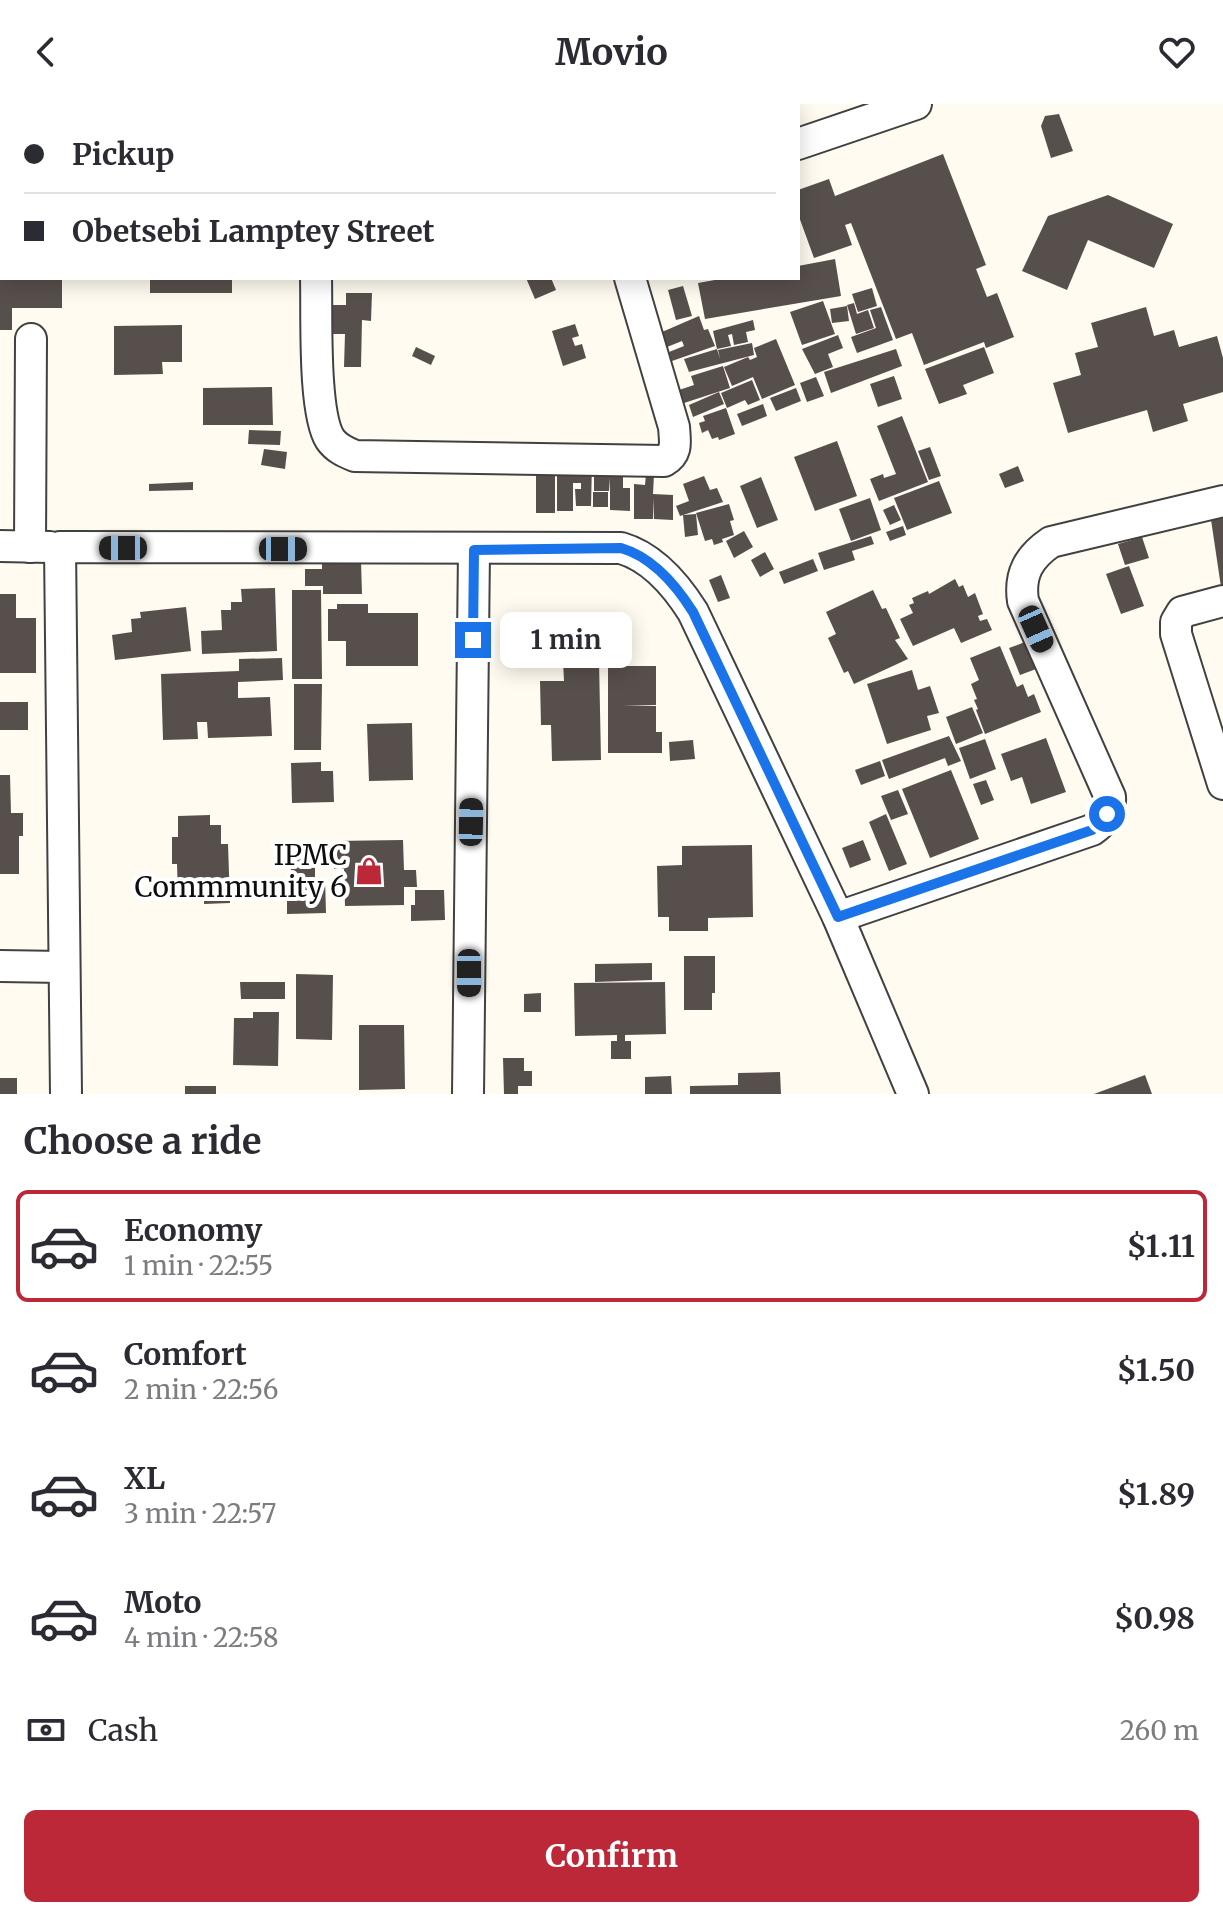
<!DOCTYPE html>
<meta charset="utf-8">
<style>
body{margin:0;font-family:Merriweather,serif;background:#f2f2f3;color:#2b2b33;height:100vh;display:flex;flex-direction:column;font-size:30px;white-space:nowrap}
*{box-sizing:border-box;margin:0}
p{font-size:26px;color:#7c7c81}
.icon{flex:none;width:44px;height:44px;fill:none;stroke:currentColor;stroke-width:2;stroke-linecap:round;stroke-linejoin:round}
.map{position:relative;height:990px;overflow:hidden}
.drawer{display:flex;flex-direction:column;background:#fff;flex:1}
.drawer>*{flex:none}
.guide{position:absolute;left:0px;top:0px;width:800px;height:176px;box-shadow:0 4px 20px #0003;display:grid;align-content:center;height:176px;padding:0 24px;background:#fff}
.end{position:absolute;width:36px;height:36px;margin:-18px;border:10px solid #1a73e8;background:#fff;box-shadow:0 0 0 4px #fff}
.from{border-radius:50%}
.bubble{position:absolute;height:56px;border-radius:12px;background:#fff;box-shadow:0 4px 20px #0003;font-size:26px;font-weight:700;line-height:56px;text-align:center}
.car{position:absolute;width:24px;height:48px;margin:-24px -12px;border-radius:10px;box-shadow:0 0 6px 2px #0007;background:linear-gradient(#222 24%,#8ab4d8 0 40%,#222 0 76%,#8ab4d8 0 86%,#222 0)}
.guide b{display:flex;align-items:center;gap:28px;height:76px;font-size:30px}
.guide b+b{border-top:2px solid #e1e1e2}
.guide i{width:20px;height:20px;background:#2b2b33}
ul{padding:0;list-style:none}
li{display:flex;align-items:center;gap:24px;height:112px;margin:0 16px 12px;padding:0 8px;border:4px solid transparent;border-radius:12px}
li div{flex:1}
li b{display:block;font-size:30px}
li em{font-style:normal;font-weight:700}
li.current{border-color:#bc2838}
li>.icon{width:72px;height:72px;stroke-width:1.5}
h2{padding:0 24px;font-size:36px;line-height:96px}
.pay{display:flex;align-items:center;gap:20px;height:88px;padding:0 24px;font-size:30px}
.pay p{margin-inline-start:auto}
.primary-button{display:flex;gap:16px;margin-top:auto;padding:16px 24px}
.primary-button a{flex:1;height:92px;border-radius:12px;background:#bc2838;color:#fff;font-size:32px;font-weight:700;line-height:92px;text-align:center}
header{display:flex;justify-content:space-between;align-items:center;height:104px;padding:0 24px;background:#fff;font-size:36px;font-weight:700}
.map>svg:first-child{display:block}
</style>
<header><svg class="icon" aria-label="back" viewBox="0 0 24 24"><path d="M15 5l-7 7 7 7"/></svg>Movio<svg class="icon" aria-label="heart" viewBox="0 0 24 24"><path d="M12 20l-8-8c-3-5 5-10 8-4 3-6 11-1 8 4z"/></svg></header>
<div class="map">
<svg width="1223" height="990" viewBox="0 0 1223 990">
<rect width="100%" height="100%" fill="#fffbf0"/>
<g fill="#574f4b">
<polygon points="1059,10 1073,47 1051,54 1041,22 1045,12"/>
<polygon points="943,50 986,161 976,165 987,193 997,189 1014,233 986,244 984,238 924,261 912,229 896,235 851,119 845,121 852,141 814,154 798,110 798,86 829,75 835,92"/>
<polygon points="1108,91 1173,120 1154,164 1088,136 1067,186 1022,167 1048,112"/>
<polygon points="835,155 841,192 705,215 698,179 726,174 798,174 798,162"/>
<polygon points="0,174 62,174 62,204 12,204 12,226 0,226"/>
<rect x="150" y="174" width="82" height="15"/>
<polygon points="526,174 551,174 556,186 535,195"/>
<polygon points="683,182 692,212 676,216 668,186"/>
<polygon points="872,184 877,202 858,208 852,190"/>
<polygon points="346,189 372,189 371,217 362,216 361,263 344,263 345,230 331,230 331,201 346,201"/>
<polygon points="823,197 835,230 802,241 790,208"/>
<polygon points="854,199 857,210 868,206 874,224 856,230 847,201"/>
<polygon points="847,202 849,217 832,219 830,205"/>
<polygon points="881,203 893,236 857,249 851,233 876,224 870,206"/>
<polygon points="1146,203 1154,232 1174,226 1179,243 1217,232 1223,254 1223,288 1183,300 1188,317 1153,328 1147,306 1068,329 1053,279 1081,271 1075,249 1098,243 1091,219"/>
<polygon points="699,212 704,226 708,225 715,242 672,257 669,248 684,242 682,237 667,243 662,228"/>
<polygon points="753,216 755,226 746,228 748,238 734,241 732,230 728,231 731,242 717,245 713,227"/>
<polygon points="575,220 579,232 572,234 575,242 582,240 586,254 563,262 552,227"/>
<polygon points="182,221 182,258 162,258 163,270 114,271 114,222"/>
<polygon points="838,231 843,244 828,250 833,263 815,270 802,245"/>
<polygon points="776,235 795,281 762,295 753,273 732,282 724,263 748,253 750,256 757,253 754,244"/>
<polygon points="752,239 754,251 689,268 684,255 717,245 720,255 718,246"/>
<polygon points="416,243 435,252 431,261 412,252"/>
<polygon points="984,243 994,269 963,281 967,290 939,300 925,265"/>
<polygon points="896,245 902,262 831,289 824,268"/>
<polygon points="723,262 730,284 684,299 679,286 694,281 691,272"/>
<polygon points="894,272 902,295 878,303 870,280"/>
<polygon points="816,273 824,292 807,298 800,279"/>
<polygon points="752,276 760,296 748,301 745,296 727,304 721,289"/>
<polygon points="272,283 273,321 203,321 203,284"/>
<polygon points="796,284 801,297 776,307 770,294"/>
<polygon points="719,288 724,300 693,313 689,301"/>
<polygon points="763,300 767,312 742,322 737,310"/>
<polygon points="726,304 735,330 719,336 718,333 712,335 708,326 702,329 699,319 705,317 703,312"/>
<polygon points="902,312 928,378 879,397 870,375 883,370 884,374 896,370 877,322"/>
<polygon points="249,326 281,327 280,341 248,340"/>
<polygon points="837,337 857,392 815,407 794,353"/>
<polygon points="930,343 941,372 929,376 918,347"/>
<polygon points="264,345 287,348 285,365 261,361"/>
<polygon points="557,360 592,360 591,402 576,402 575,385 581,385 581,379 573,379 573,407 557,407"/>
<polygon points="594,361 623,362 623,384 630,384 630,407 610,406 610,374 609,387 594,387"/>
<polygon points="1018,362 1024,377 1005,384 999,370"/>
<polygon points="646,370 654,370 653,390 673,391 673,416 654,415 654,394 653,415 634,415 634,380 645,381"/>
<rect x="536" y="371" width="19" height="38"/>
<polygon points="704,372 710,386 717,384 723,398 680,412 676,402 689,397 683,380"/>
<polygon points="761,373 778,416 757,424 740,382"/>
<polygon points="939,377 952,409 907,426 894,394"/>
<polygon points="193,378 193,386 149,387 149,380"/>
<rect x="593" y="388" width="15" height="15"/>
<polygon points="870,394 881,426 851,437 839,405"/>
<polygon points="729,400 734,416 730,417 734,431 722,435 723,438 714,441 712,435 705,437 696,409"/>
<polygon points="894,401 901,416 890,421 883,406"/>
<polygon points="1223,406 1223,483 1221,483 1210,409"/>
<polygon points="696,410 698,431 685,433 683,411"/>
<polygon points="903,422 906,431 890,437 886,428"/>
<polygon points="744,427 753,443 734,454 726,437"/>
<polygon points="871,432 874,440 852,447 855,456 824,466 818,449"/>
<polygon points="1142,433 1149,454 1125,461 1118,440"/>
<polygon points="765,448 774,465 760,473 751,456"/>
<polygon points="813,455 818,467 784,480 779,468"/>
<polygon points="322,457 361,457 362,490 323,490 323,482 305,482 305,465 322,465"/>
<polygon points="1129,462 1144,502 1121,510 1106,470"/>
<polygon points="721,471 730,494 718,498 709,476"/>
<polygon points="955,475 959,483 963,481 968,493 975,489 983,510 978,512 980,517 987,515 992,526 961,539 954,524 913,542 900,515 913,509 909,501 914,499 912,494 928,487 929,490"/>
<polygon points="275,484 277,547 202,550 201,527 222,526 221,506 231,506 231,498 242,498 241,485"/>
<polygon points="292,486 321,486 322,575 292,575"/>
<polygon points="873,486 882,505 886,504 900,534 895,536 908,555 854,580 848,567 844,569 828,534 836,530 826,508"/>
<polygon points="0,490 16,490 16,514 36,514 36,569 0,569"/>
<polygon points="337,500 368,500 368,509 418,509 418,562 346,562 346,537 328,537 328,505 337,505"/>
<polygon points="186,503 191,547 115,556 112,531 132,528 131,515 141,514 140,508"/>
<polygon points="1025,538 1036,565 1020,571 1009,544"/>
<polygon points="1000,542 1017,583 1023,580 1028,593 1034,590 1041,608 985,630 976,606 978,605 974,596 977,595 971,580 979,576 970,554"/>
<polygon points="282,554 283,576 238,578 238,594 270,593 272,632 208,634 207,618 197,618 198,635 163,636 161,570 239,567 239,555"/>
<polygon points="599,556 601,656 552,657 551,621 541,621 540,577 564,577 563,557"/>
<polygon points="608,562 656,562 656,601 623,602 656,602 656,628 662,628 662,649 608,649"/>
<polygon points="912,566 918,586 930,582 939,609 927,612 931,626 887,640 867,580"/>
<polygon points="294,580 322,580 321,646 294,646"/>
<rect x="0" y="598" width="28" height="28"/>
<polygon points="972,603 983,629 956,640 946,613"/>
<polygon points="412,619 413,676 369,677 367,620"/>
<polygon points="949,632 961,657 948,662 945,654 889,675 882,656"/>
<polygon points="1046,634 1066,688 1031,700 1022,673 1011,677 1001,650"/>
<polygon points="985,635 996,665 970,675 959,644"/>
<polygon points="693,636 695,655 670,657 669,638"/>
<polygon points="880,657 885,672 861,681 855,666"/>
<polygon points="321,658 321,667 333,667 334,698 292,699 291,659"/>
<polygon points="951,666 979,735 930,754 902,685"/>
<polygon points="0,671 10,671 11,709 23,709 23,732 19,732 19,770 0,770"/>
<polygon points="986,676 994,696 981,701 973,680"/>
<polygon points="898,686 908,710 891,716 881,692"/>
<polygon points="886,710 907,760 889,767 869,718"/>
<polygon points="210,711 210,721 221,721 221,740 228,740 230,799 204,800 204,794 178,794 177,760 172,760 172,733 178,733 178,712"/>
<polygon points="403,736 404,766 416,766 417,783 404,783 404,801 345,802 344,765 334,765 334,737"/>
<polygon points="863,736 871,756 850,764 842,744"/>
<polygon points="752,741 753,813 708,814 708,827 669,827 669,813 658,813 657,762 682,761 682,742"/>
<polygon points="291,750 308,750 309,761 315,761 315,774 325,774 326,809 287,810 287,784 291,784"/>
<polygon points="415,786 444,786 445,816 411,817 411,801 415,801"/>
<polygon points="684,852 715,852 715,889 712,889 712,906 684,906"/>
<polygon points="652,859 652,876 595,878 595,860"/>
<polygon points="296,870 333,871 332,936 296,935"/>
<polygon points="240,878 285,878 285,895 241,895"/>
<polygon points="665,878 666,930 625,931 625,937 631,937 631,955 611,955 611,937 617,937 617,931 575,932 574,879"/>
<polygon points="541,889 541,908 524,908 524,890"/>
<polygon points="253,908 279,908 278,962 233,961 234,914 253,914"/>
<polygon points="359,921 404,921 405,985 359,986"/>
<polygon points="503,954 524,954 524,967 532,967 532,982 518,982 518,990 504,990"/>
<polygon points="780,968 781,990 690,990 690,982 738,981 738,969"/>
<polygon points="1145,971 1152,990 1094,990"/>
<polygon points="671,972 672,990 645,990 645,973"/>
<rect x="0" y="974" width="17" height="16"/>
<rect x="185" y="982" width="31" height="8"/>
</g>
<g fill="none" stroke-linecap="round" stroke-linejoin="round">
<defs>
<g id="minor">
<polyline points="312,0 312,2"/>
<polyline points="653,2 658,0"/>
<polyline points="798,40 916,0"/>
<path d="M 316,174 C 317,209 313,308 330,335 C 336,344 345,348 355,352 L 664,357 C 678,349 675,338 674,323 L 630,174"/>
<polyline points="0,442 50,443"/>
<polyline points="30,443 31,235"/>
<polyline points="1223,497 1182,508 1176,518 1176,530 1223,680"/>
<path d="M 838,813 L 1092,726 C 1104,718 1111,708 1110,693 L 1023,497 C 1019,470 1029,453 1051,438 L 1223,397"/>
<polyline points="0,862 63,863"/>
<path d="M 66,990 L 60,443 L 621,444 C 652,453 676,481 693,508 L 838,813 L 913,990"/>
<polyline points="468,990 474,446"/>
</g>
</defs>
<use href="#minor" stroke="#414141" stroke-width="34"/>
<use href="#minor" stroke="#fff" stroke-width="30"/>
</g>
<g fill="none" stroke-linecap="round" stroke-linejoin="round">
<path stroke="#1a73e8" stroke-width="10" d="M 473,536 L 474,446 L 621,444 C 652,453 676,481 693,508 L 838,813 L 1092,726 L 1107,710"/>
</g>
<defs>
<symbol id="shop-bare" viewBox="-9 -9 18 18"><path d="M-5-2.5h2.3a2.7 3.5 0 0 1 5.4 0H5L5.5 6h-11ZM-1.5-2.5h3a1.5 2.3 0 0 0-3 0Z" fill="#bc2838" stroke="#fff" stroke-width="2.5" paint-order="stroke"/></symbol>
</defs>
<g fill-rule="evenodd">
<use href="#shop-bare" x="349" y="747" width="40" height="40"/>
</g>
<g text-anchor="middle" stroke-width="8" stroke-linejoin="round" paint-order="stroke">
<g font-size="28" fill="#0e0e0e" stroke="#fff" text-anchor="end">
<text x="347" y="761">IPMC<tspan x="347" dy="32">Commmunity 6</tspan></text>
</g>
</g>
</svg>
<i class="end from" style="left:1107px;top:710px"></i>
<i class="end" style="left:473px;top:536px"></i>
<div class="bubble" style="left:500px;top:508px;width:132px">1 min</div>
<i class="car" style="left:123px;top:444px;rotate:270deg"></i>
<i class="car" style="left:283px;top:445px;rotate:90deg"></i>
<i class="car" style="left:1036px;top:525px;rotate:156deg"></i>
<i class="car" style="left:471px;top:718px;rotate:1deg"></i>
<i class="car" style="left:469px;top:869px;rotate:180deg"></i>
<div class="guide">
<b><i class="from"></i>Pickup</b>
<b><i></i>Obetsebi Lamptey Street</b>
</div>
</div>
<section class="drawer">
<h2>Choose a ride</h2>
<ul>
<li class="current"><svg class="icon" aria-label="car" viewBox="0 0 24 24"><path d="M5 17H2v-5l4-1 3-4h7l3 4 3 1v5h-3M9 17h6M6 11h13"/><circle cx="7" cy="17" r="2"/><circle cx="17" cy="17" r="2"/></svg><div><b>Economy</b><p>1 min · 22:55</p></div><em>$1.11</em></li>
<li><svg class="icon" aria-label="car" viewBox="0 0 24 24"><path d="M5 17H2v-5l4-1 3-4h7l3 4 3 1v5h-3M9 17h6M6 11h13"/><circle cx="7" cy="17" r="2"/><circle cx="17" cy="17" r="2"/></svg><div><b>Comfort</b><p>2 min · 22:56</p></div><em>$1.50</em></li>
<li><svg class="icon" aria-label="car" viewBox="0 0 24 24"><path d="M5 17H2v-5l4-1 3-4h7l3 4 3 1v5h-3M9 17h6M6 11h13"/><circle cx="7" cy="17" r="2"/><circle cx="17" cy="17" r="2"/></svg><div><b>XL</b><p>3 min · 22:57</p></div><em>$1.89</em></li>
<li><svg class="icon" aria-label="car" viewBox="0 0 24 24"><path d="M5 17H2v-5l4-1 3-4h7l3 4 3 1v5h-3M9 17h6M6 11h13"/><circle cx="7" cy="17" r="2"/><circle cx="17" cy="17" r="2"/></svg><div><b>Moto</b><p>4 min · 22:58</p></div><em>$0.98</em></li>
</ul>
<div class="pay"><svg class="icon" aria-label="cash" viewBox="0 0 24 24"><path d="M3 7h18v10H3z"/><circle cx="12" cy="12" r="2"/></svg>Cash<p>260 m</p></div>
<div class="primary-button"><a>Confirm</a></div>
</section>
